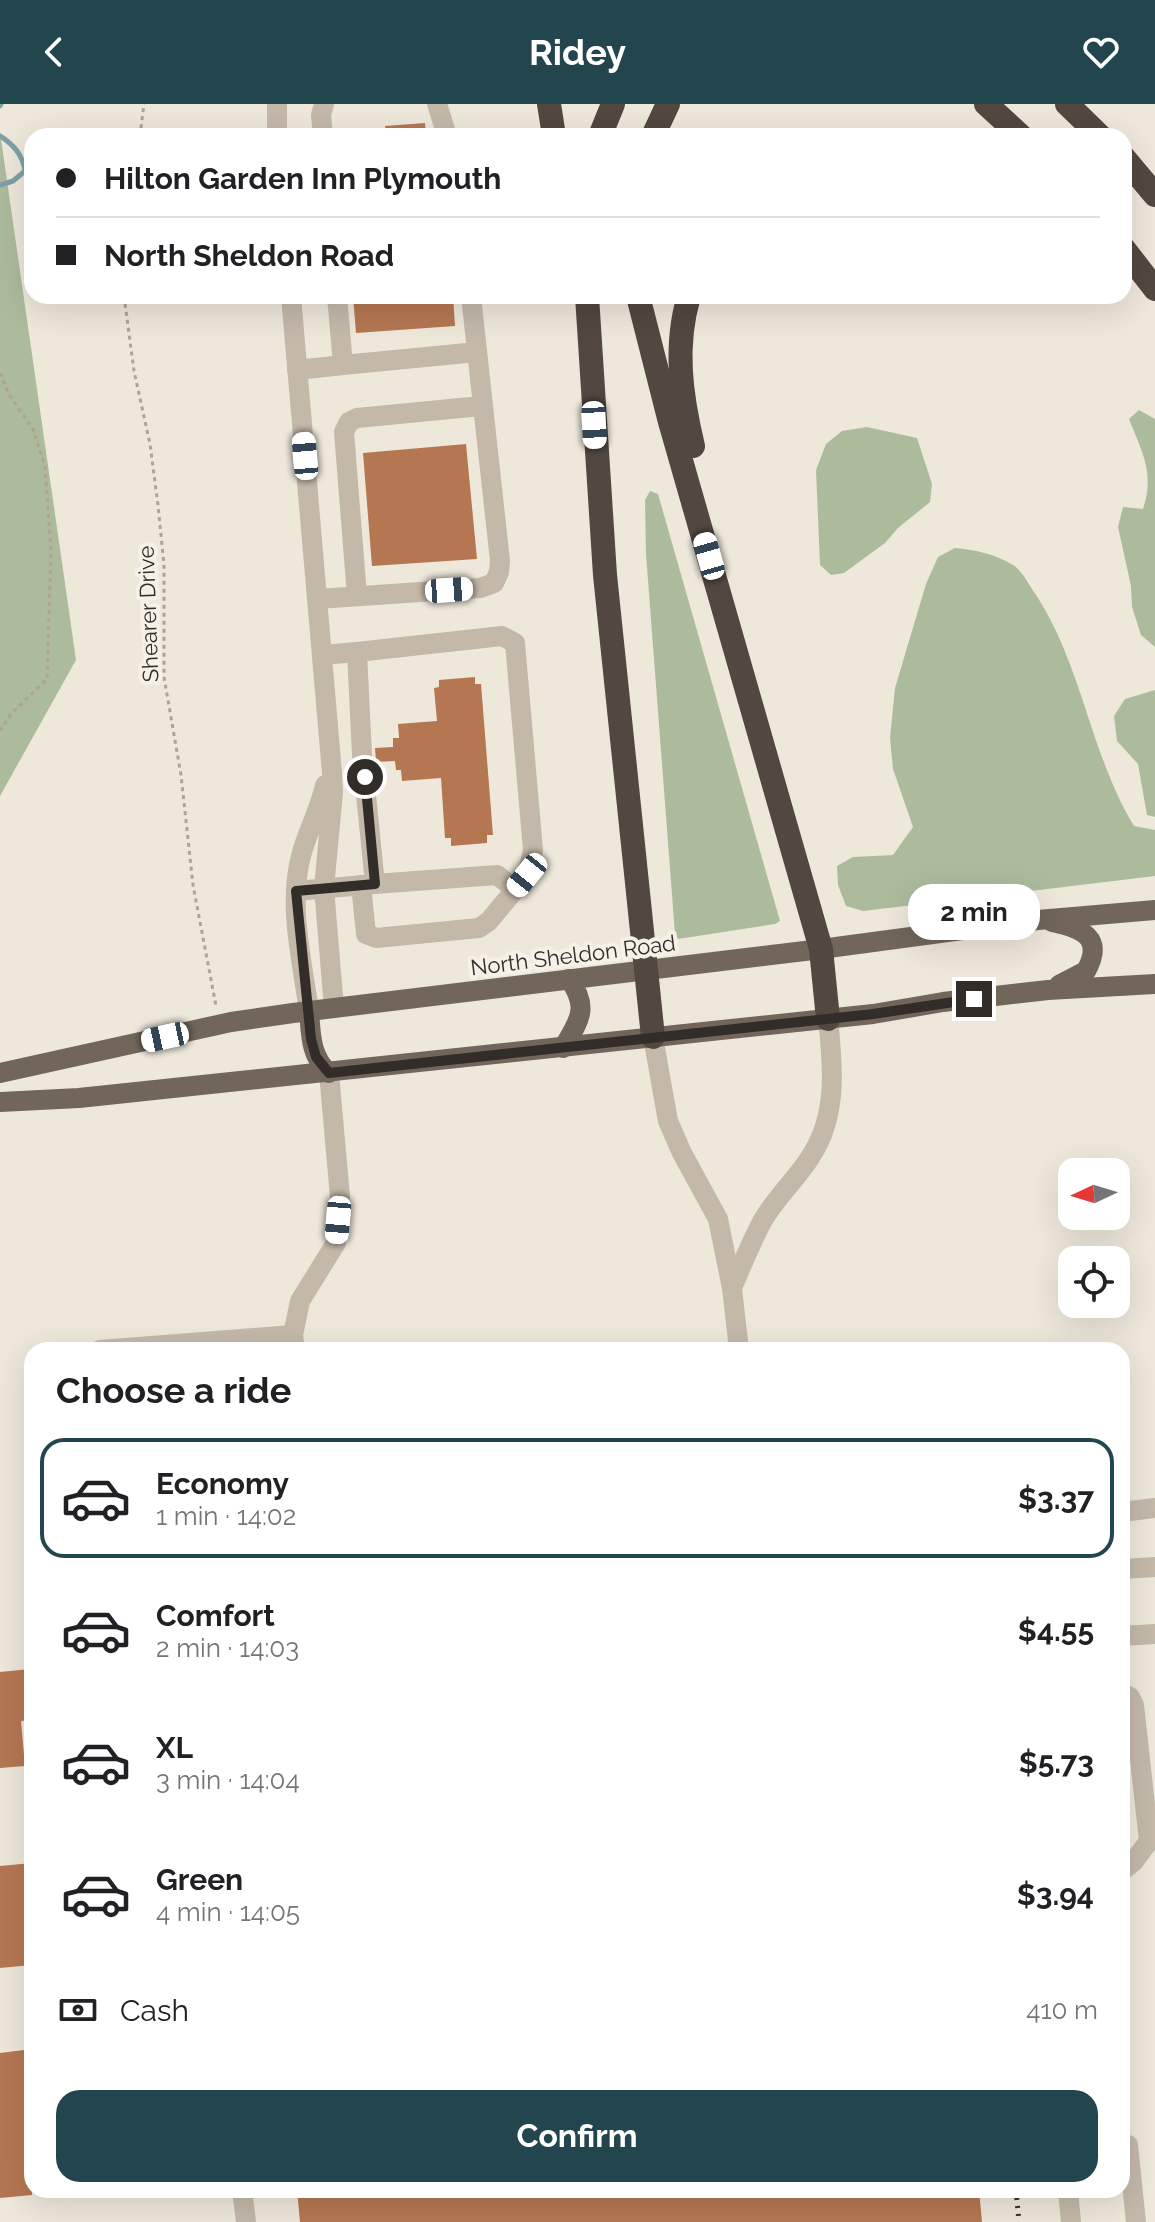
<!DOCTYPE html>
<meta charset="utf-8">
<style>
body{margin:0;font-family:Raleway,sans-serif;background:#f6f6f6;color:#202124;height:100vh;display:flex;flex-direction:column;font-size:30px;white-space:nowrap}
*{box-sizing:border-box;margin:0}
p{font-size:26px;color:#757577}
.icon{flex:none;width:44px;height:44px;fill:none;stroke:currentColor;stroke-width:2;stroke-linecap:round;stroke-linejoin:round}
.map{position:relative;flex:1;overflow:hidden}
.panel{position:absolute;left:24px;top:1238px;width:1106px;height:856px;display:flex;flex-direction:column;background:#fff;border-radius:24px;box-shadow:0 8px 32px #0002}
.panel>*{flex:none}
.banner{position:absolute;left:24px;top:24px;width:1108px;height:176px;border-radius:24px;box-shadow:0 8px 32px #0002;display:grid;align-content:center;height:176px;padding:0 32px;background:#fff}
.needle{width:52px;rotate:266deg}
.buttons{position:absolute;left:1058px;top:1054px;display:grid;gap:16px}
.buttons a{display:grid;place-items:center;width:72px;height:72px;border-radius:16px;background:#fff;box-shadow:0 8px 32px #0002;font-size:40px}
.end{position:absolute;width:36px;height:36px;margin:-18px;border:10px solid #322d28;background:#fff;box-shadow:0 0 0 4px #fff}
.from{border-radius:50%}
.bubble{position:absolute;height:56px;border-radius:24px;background:#fff;box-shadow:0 8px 32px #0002;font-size:26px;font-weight:700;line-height:56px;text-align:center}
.car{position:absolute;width:24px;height:48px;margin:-24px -12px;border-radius:10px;box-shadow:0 0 6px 2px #0007;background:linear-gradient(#fff 24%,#345 0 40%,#fff 0 76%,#345 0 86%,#fff 0)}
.banner b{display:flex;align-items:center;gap:28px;height:76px;font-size:30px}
.banner b+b{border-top:2px solid #e0e0e0}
.banner i{width:20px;height:20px;background:#202124}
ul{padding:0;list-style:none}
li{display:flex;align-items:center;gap:24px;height:120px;margin:0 16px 12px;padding:0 16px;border:4px solid transparent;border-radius:24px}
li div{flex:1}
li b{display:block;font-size:30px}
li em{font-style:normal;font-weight:700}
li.active{border-color:#23464e}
li>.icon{width:72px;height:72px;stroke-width:1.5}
h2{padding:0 32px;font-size:36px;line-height:96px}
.pay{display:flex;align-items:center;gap:20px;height:88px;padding:0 32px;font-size:30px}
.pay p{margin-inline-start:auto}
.cta{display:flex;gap:16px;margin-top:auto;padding:16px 32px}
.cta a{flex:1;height:92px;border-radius:24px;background:#23464e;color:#fff;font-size:32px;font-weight:700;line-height:92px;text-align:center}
header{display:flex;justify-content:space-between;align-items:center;height:104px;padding:0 32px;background:#23464e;color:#fff;font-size:36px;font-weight:700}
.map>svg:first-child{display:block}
</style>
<header><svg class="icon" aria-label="back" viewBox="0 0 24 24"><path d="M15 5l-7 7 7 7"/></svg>Ridey<svg class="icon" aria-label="heart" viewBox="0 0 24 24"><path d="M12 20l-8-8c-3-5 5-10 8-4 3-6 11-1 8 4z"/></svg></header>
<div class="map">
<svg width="1155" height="2118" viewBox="0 0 1155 2118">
<rect width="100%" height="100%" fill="#eee8db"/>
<g fill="#adbb9d">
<polygon points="0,28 76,556 0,692"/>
<path d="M 1139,306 L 1155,315 L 1155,543 L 1141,531 L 1132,503 L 1131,482 L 1118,423 L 1123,403 L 1143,405 C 1155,369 1142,348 1129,315 Z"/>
<polygon points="867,323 917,334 932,380 930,398 898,424 885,439 844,469 831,471 820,461 816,366 826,340 842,327"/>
<polygon points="650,387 658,390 780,817 775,820 678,835 675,830 646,450 645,396"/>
<path d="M 955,444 C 976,446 995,450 1013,461 C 1021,466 1027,477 1032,485 C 1082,557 1089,648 1134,722 L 1155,726 L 1155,772 L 863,807 L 846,802 L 838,781 L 837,762 L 853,753 L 893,751 L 913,723 L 893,665 L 890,634 L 895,584 L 926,480 L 938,453 Z"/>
<polygon points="1155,586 1155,713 1147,711 1138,660 1117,637 1114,612 1125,595"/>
</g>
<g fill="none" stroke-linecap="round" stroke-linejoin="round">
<g stroke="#7ea0a7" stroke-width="5">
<polyline points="0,2 1,0"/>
<path d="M 0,32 C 13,40 23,52 25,67 L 13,77 L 0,81"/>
</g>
</g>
<g fill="#b57752">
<polygon points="425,19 426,32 386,32 385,22"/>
<polygon points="353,192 453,192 455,222 356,229"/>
<polygon points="466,340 477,455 372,462 363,349"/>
<polygon points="475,573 475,580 481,580 493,731 487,731 487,739 451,742 451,734 445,734 441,674 402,677 401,666 396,666 395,657 376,658 375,644 393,643 393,634 399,634 398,620 437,617 434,584 439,583 439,576"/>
<polygon points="30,1565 32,1616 21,1617 25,1662 0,1664 0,1568"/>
<polygon points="32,1759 32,1861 0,1864 0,1762"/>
<polygon points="32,1945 32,2091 0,2094 0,1949"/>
<polygon points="297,2086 979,2086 982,2118 300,2118"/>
</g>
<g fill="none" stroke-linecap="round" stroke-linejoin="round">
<g stroke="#b0a393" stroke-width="3" stroke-dasharray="4 4" stroke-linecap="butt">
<polyline points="140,32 144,0"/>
<polyline points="124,192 134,267 150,340 158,401 164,461 164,573 181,671 193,781 216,902"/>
<polyline points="0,269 10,292 33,325 45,363 51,446 47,575 11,610 0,627"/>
</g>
<g stroke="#c4b9a9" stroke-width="20">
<polyline points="277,0 277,32"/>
<polyline points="437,0 447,32"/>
<polyline points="323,32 321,11 324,0"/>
<polyline points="291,192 332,669 333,688 324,784 334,904"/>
<polyline points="337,192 343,261 477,248"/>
<polyline points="297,266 343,261"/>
<polyline points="357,492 344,328 349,318 357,314 481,302"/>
<polyline points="317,495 480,484 494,479 499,468 500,457 471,192"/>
<polyline points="357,548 502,532 515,539 533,746 527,771 489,817 479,824 376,834 366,830 361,781"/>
<polyline points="375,780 497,771 515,785"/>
<polyline points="296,787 375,780 362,651 357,548 322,551"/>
<path d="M 309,907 C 302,857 288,801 301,752 C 307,728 320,705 325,681"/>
<polyline points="653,933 668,1017 682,1049 718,1115 732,1184 739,1246"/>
<path d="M 732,1184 C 742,1161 751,1138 763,1116 C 776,1093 797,1075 811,1052 C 838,1011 833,961 828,915"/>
<polyline points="100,1246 293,1231"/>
<polyline points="295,1246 293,1231 300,1197 336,1139 340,1093 329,969"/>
<polyline points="1122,1408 1155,1404"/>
<polyline points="1122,1465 1155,1463"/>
<polyline points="1122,1532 1155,1530"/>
<polyline points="1122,1589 1130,1593 1134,1601 1149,1737 1134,1757 1122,1767"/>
<polyline points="1122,2042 1128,2041 1136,2118"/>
<polyline points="242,2086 246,2118"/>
<polyline points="1068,2086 1071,2118"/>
</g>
<g stroke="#72665b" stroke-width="20">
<path d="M 1052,818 C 1081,824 1105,833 1086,867 L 1059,881"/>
<path d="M 309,907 C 311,930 310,952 329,969"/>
<path d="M 563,944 C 579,917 590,904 569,875"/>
<polyline points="0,969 231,918 293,909 821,845 1038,816 1155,806"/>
<polyline points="0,998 79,994 873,910 943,898 1048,886 1155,880"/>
</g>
<g stroke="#524840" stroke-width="24">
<polyline points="549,0 554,32"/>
<polyline points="986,0 1021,32"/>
<polyline points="1067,0 1100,32"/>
<polyline points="600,32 613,0"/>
<polyline points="653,32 668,0"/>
<polyline points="1124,54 1155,91"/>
<polyline points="1124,145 1155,185"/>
<polyline points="587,192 605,471 653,933"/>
<polyline points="638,192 670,318 821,845 828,915"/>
<path d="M 689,192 C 674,242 681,292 693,342"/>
</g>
<polyline stroke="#322d28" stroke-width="5" stroke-dasharray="2 6" stroke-linecap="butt" points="1016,2086 1019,2118"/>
</g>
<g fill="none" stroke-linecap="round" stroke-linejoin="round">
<polyline stroke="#322d28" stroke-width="10" points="365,673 375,780 296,787 311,935 316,953 329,969 873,910 974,895"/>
</g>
<g text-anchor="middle" stroke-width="8" stroke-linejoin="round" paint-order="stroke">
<g font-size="22" fill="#322d28" stroke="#f6f1e7">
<text transform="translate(148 510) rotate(-92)" y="8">Shearer Drive</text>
<text transform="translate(573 851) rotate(-7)" y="8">North Sheldon Road</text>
</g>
</g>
</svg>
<div class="buttons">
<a><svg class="needle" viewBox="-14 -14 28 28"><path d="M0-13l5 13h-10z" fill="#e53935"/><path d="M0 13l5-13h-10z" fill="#757577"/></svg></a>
<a><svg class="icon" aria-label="locate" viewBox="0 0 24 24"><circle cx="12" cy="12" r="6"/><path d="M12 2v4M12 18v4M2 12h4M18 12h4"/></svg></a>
</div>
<i class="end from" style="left:365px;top:673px"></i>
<i class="end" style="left:974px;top:895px"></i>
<div class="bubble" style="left:908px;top:780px;width:132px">2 min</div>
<i class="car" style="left:594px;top:321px;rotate:177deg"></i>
<i class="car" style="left:305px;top:352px;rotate:355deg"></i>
<i class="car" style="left:709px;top:452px;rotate:344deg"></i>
<i class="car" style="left:449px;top:486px;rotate:86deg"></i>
<i class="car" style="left:527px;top:771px;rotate:219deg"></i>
<i class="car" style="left:165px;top:933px;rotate:258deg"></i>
<i class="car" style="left:338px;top:1116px;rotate:185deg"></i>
<div class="banner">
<b><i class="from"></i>Hilton Garden Inn Plymouth</b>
<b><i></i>North Sheldon Road</b>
</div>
<section class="panel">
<h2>Choose a ride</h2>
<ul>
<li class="active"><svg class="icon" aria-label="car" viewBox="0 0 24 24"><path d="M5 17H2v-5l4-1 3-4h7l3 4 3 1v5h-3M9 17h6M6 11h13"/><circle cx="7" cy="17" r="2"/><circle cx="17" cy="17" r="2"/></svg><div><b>Economy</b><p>1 min · 14:02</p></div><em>$3.37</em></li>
<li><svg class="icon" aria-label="car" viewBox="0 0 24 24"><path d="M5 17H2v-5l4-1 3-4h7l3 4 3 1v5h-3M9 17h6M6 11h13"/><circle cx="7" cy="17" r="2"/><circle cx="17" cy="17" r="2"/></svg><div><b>Comfort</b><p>2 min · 14:03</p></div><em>$4.55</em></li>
<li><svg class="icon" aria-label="car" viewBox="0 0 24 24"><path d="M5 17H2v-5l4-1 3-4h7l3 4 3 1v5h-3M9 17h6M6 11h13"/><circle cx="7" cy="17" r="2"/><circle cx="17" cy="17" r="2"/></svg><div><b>XL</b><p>3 min · 14:04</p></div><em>$5.73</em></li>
<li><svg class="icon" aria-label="car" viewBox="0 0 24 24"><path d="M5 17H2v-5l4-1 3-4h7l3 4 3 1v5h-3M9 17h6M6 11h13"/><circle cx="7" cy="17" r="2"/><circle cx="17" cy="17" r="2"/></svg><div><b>Green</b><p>4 min · 14:05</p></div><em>$3.94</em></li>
</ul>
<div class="pay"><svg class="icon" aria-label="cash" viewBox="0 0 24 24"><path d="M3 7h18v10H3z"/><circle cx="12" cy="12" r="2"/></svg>Cash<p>410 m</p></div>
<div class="cta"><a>Confirm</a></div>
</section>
</div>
